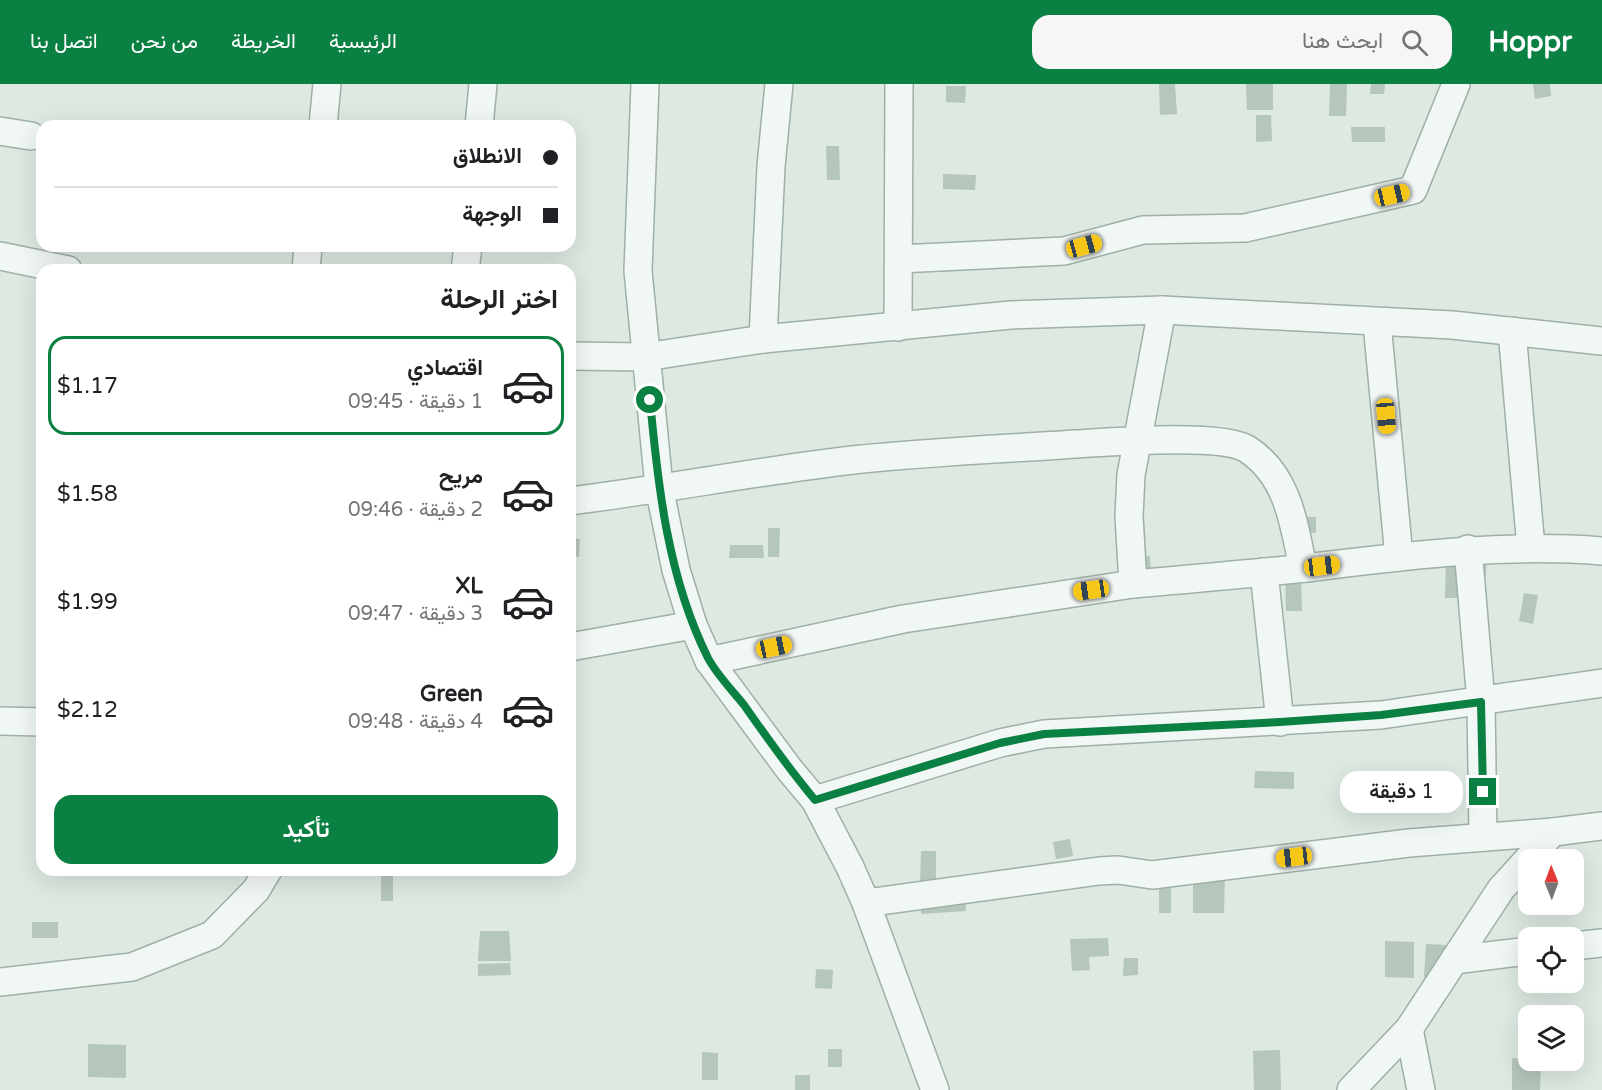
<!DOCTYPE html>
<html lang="ar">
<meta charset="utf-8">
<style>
body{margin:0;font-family:"Varela Round",Vazirmatn,sans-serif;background:#f6f6f6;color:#202124;direction:rtl;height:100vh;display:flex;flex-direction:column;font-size:22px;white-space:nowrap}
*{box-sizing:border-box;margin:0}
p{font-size:20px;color:#757577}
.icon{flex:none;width:33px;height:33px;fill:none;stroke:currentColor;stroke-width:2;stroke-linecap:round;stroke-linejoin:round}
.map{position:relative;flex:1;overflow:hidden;direction:ltr}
.details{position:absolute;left:36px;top:180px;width:540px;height:612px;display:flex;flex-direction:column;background:#fff;border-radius:18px;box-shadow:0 6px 24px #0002;direction:rtl}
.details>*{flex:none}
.top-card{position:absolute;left:36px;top:36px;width:540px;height:132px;border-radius:18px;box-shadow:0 6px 24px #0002;direction:rtl;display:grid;align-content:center;height:132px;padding:0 18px;background:#fff}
.needle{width:39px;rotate:359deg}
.controls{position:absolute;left:1518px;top:765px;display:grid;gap:12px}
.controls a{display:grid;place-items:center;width:66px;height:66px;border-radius:12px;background:#fff;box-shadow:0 6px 24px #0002;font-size:30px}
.end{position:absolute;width:27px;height:27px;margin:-14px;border:8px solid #0b8043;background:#fff;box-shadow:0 0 0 3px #fff}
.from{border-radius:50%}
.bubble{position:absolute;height:42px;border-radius:18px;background:#fff;box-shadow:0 6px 24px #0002;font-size:20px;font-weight:600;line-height:42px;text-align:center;direction:rtl}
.car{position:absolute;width:18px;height:36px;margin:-18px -9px;border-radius:8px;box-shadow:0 0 4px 2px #0007;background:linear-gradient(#f5c518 24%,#345 0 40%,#f5c518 0 76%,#345 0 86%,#f5c518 0)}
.top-card b{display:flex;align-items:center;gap:21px;height:57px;font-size:22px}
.top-card b+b{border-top:2px solid #e0e0e0}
.top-card i{width:15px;height:15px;background:#202124}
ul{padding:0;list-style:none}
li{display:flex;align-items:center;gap:18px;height:99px;margin:0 12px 9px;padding:0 6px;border:3px solid transparent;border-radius:18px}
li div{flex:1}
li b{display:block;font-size:22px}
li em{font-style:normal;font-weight:600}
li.selected{border-color:#0b8043}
li>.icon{width:54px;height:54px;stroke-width:1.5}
h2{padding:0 18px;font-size:27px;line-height:72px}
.primary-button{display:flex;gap:12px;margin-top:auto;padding:12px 18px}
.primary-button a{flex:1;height:69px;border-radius:18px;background:#0b8043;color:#fff;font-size:24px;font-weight:600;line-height:69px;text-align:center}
header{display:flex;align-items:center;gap:36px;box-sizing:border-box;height:84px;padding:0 30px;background:#0b8043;color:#fff}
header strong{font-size:28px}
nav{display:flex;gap:33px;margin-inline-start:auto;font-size:21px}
.search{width:420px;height:54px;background:#f6f6f6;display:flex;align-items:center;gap:15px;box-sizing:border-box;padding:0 21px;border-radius:18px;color:#757577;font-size:22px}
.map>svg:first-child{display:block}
</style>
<header>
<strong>Hoppr</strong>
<div class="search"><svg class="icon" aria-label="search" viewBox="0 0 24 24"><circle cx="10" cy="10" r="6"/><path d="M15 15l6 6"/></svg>ابحث هنا</div>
<nav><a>الرئيسية</a><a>الخريطة</a><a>من نحن</a><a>اتصل بنا</a></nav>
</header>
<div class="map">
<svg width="1602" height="1006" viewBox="0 0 1602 1006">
<rect width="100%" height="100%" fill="#dee9e2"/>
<g fill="#b5c6bc">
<polygon points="1159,0 1175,0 1177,30 1160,31"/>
<polygon points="1246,0 1273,0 1273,26 1247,26"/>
<polygon points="1330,0 1347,0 1346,32 1329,32"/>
<polygon points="1371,0 1385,0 1384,10 1370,10"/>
<polygon points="1533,0 1550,0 1551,12 1535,15"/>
<polygon points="946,2 966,2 965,19 946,18"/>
<polygon points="1256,31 1271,31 1272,57 1256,58"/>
<polygon points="1351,43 1385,43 1385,58 1352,58"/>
<polygon points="826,62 839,62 840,96 827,96"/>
<polygon points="943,90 976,91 975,106 943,105"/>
<polygon points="1284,432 1316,433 1316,449 1283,448"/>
<polygon points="768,444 780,444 779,473 768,473"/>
<polygon points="570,454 580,455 579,473 570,472"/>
<polygon points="730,461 763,461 764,474 729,474"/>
<polygon points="1446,471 1487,472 1486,492 1480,491 1480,514 1445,514"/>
<polygon points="1150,472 1151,487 1130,488 1128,474"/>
<polygon points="1285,492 1301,492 1302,527 1286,527"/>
<polygon points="1524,509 1538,511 1533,540 1519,537"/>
<polygon points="1255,687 1294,688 1294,705 1254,704"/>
<polygon points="1070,755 1073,772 1056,775 1053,758"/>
<polygon points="921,767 936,767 936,801 920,801"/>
<rect x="381" y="788" width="12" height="29"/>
<polygon points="1193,790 1225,790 1224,829 1193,829"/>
<polygon points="964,800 966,827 921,830 921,818"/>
<rect x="1159" y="801" width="12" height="28"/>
<rect x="32" y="838" width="26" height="16"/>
<polygon points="480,847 509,847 511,877 478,877"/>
<polygon points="1108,854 1109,872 1089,873 1090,886 1072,887 1070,855"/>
<polygon points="1385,857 1414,858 1414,894 1385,893"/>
<polygon points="1426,860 1447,861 1446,893 1424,893"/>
<polygon points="1124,874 1138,874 1138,891 1123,892"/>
<polygon points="510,879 511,891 478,892 478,880"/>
<polygon points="816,885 833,886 832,905 815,904"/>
<polygon points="88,960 126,961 126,994 88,993"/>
<rect x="828" y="965" width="14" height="18"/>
<polygon points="1280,966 1281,1006 1254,1006 1253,967"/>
<polygon points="702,968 718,969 718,996 702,996"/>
<polygon points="1512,974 1541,976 1540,1006 1512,1006"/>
<rect x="795" y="991" width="15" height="15"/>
</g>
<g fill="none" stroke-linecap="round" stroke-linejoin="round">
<defs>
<g id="minor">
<polyline points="645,0 638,187 659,403 676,486 693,541 709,577 789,685 815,716 850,783 866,819 935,1006"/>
<polyline points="323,42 327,0"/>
<polyline points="479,42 483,0"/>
<polyline points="0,47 31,52"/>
<polyline points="0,172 68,186"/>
<polyline points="899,175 1064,167 1143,146 1245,144 1413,106 1456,0"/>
<polyline points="306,186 308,162"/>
<polyline points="465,186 468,162"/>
<path d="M 1162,226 L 1131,391 L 1129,432 L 1133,500 C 1191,495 1248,490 1306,484 C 1405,472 1502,459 1602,467"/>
<polyline points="1377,239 1399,473"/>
<polyline points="898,243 899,0"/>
<polyline points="1512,247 1531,464"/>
<polyline points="763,255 771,82 779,0"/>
<polyline points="570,272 645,273 763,255 1011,231 1162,226 1452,241 1602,257"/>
<path d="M 570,417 C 665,405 759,387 853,376 C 927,368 1002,365 1076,360 C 1109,358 1222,349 1247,365 C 1288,391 1294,440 1303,484"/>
<polyline points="1468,465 1481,618 1483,753"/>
<polyline points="1264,488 1280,638"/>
<polyline points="570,563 693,541"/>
<polyline points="709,577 903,535 1133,500"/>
<polyline points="0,637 42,638"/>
<polyline points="815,716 1000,659 1044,650 1381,631 1602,599"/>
<polyline points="866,819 1099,787 1118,786 1152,791 1409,759 1553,748"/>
<polyline points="1574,862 1602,859"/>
<polyline points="1454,876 1528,867"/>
<polyline points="0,898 132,883 212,851 256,806 268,786"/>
<polyline points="1409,945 1421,1006"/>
<polyline points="1351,1006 1409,945 1501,805 1553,748 1602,742"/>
</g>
</defs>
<use href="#minor" stroke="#9fb0a6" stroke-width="30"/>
<use href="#minor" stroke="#f1f7f4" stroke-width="27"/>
</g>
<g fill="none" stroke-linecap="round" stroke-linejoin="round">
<path stroke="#0b8043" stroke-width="8" d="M 650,316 C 658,403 668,494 708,574 C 717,591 732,606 744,621 C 767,654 790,686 815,716 L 1000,659 L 1044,650 L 1280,638 L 1381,631 L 1481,618 L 1483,708"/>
</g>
</svg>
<div class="controls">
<a><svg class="needle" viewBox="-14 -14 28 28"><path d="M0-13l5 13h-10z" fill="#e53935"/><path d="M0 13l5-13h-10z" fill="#757577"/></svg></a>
<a><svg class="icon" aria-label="locate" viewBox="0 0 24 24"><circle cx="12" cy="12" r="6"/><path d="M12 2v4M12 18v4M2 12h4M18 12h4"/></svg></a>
<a><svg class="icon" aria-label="layers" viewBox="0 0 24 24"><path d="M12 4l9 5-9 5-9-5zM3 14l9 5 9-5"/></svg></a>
</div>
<i class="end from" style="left:650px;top:316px"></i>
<i class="end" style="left:1483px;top:708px"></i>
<div class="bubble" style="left:1340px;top:687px;width:123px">1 دقيقة</div>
<i class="car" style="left:1392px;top:111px;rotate:77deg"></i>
<i class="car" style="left:1084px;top:162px;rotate:75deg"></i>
<i class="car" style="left:1386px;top:332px;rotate:175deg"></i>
<i class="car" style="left:1322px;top:482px;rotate:83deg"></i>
<i class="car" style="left:1091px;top:506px;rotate:262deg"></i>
<i class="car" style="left:774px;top:563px;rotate:78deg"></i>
<i class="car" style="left:1294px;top:773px;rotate:263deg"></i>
<div class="top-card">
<b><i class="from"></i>الانطلاق</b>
<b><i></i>الوجهة</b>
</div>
<section class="details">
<h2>اختر الرحلة</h2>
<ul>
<li class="selected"><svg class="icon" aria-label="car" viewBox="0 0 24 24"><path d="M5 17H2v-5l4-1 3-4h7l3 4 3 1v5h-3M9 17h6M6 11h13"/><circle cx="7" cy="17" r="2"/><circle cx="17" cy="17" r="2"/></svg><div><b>اقتصادي</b><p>1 دقيقة · 09:45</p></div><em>$1.17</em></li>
<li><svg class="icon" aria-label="car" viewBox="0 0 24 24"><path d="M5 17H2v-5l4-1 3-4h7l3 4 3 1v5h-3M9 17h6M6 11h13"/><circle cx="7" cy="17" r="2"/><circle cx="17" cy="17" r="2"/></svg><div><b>مريح</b><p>2 دقيقة · 09:46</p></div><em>$1.58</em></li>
<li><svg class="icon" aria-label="car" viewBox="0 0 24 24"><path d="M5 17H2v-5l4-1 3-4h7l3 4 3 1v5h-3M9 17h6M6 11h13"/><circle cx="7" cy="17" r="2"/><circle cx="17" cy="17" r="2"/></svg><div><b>XL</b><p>3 دقيقة · 09:47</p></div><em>$1.99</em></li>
<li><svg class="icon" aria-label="car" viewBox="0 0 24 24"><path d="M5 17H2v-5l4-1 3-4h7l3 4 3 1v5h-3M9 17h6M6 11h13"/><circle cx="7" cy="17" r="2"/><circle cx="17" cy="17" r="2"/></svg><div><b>Green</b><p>4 دقيقة · 09:48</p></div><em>$2.12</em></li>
</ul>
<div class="primary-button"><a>تأكيد</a></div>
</section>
</div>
